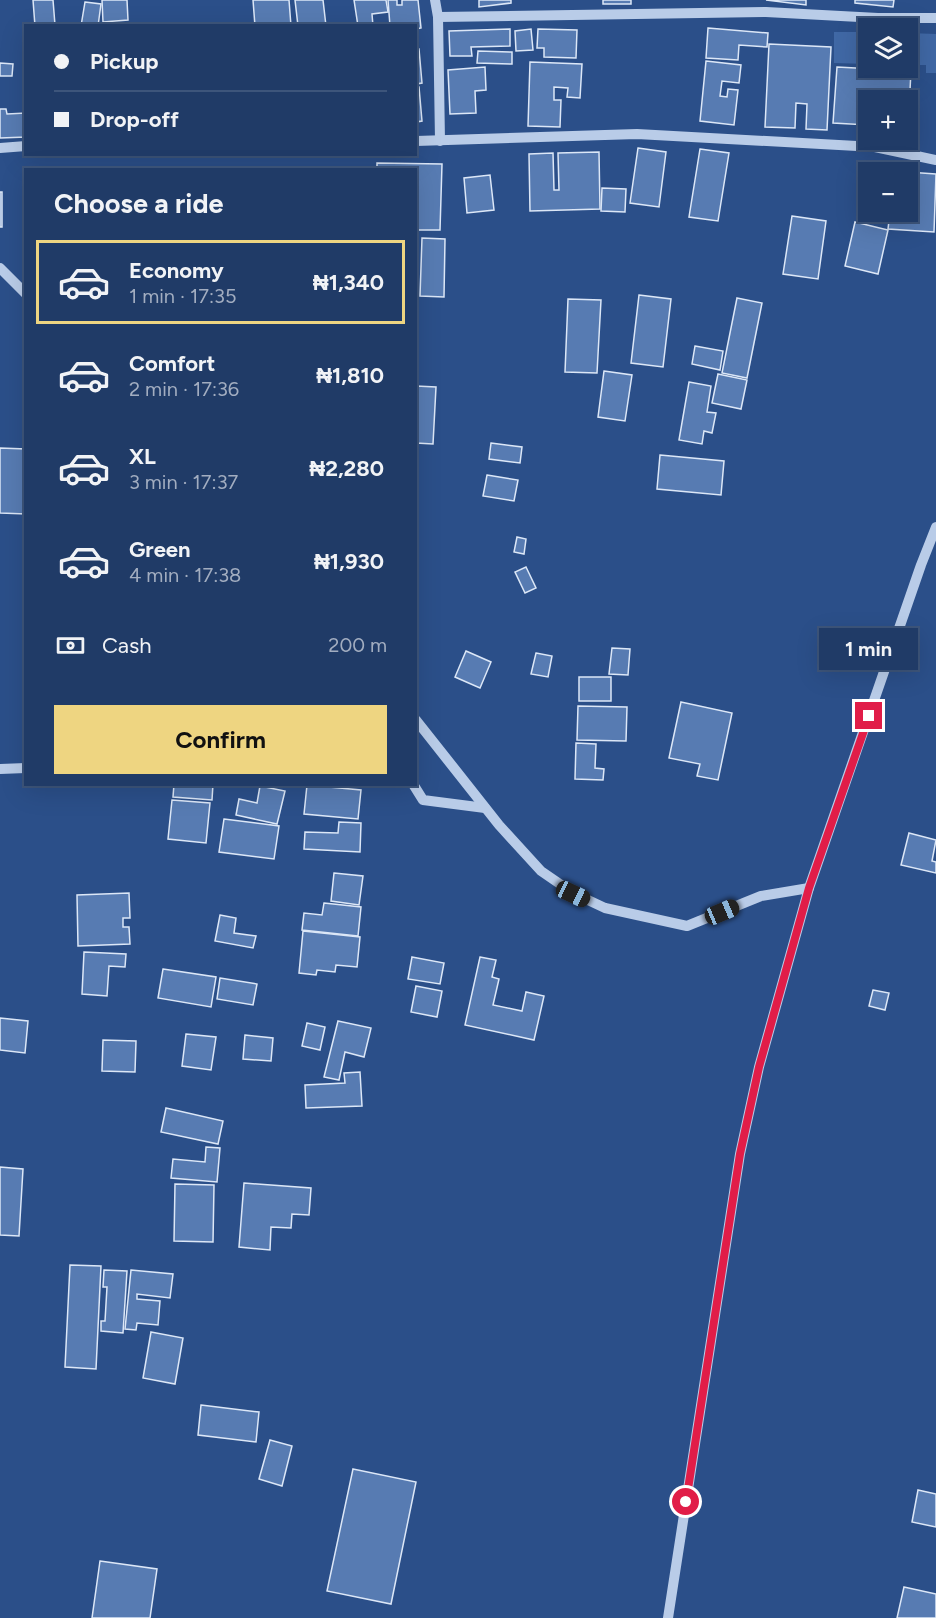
<!DOCTYPE html>
<meta charset="utf-8">
<style>
body{margin:0;font-family:Figtree,sans-serif;background:#28426d;color:#f1f3f6;height:100vh;display:flex;flex-direction:column;font-size:22px;white-space:nowrap}
*{box-sizing:border-box;margin:0}
p{font-size:20px;color:#a2adc0}
.icon{flex:none;width:33px;height:33px;fill:none;stroke:currentColor;stroke-width:2;stroke-linecap:round;stroke-linejoin:round}
.map{position:relative;flex:1;overflow:hidden}
.sheet{position:absolute;left:24px;top:168px;width:393px;height:618px;display:flex;flex-direction:column;background:#203b67;border-radius:0px;box-shadow:0 6px 24px #0002,0 0 0 2px #3d557b}
.sheet>*{flex:none}
.hud{position:absolute;left:24px;top:24px;width:393px;height:132px;border-radius:0px;box-shadow:0 6px 24px #0002,0 0 0 2px #3d557b;display:grid;align-content:center;height:132px;padding:0 30px;background:#203b67}
.fabs{position:absolute;left:858px;top:18px;display:grid;gap:12px}
.fabs a{display:grid;place-items:center;width:60px;height:60px;border-radius:0px;background:#203b67;box-shadow:0 6px 24px #0002,0 0 0 2px #3d557b;font-size:30px}
.end{position:absolute;width:27px;height:27px;margin:-14px;border:8px solid #e11d48;background:#fff;box-shadow:0 0 0 3px #fff}
.from{border-radius:50%}
.bubble{position:absolute;height:42px;border-radius:0px;background:#203b67;box-shadow:0 6px 24px #0002,0 0 0 2px #3d557b;font-size:20px;font-weight:700;line-height:42px;text-align:center}
.car{position:absolute;width:18px;height:36px;margin:-18px -9px;border-radius:8px;box-shadow:0 0 4px 2px #0007;background:linear-gradient(#222 24%,#8ab4d8 0 40%,#222 0 76%,#8ab4d8 0 86%,#222 0)}
.hud b{display:flex;align-items:center;gap:21px;height:57px;font-size:22px}
.hud b+b{border-top:2px solid #3d557b}
.hud i{width:15px;height:15px;background:#f1f3f6}
ul{padding:0;list-style:none}
li{display:flex;align-items:center;gap:18px;height:84px;margin:0 12px 9px;padding:0 18px;border:3px solid transparent;border-radius:0px}
li div{flex:1}
li b{display:block;font-size:22px}
li em{font-style:normal;font-weight:700}
li.active{border-color:#eed581}
li>.icon{width:54px;height:54px;stroke-width:1.5}
h2{padding:0 30px;font-size:27px;line-height:72px}
.pay{display:flex;align-items:center;gap:15px;height:66px;padding:0 30px;font-size:22px}
.pay p{margin-inline-start:auto}
.primary-button{display:flex;gap:12px;margin-top:auto;padding:12px 30px}
.primary-button a{flex:1;height:69px;border-radius:0px;background:#eed581;color:#111;font-size:24px;font-weight:700;line-height:69px;text-align:center}
.map>svg:first-child{display:block}
</style>
<div class="map">
<svg width="936" height="1618" viewBox="0 0 936 1618">
<rect width="100%" height="100%" fill="#2b4f89"/>
<g fill="#4068a5">
<polygon points="834,32 868,32 868,64 834,63"/>
<polygon points="908,33 936,34 936,73 926,73 926,65 908,65"/>
</g>
<g fill="#577bb2" stroke="#dce7f7" stroke-width="1.5">
<polygon points="33,0 53,0 55,25 35,26"/>
<polygon points="102,0 127,0 128,20 103,22"/>
<polygon points="253,0 289,0 291,26 255,26"/>
<polygon points="295,0 323,0 326,26 298,26"/>
<polygon points="354,0 386,0 388,12 372,14 373,26 358,26"/>
<polygon points="388,0 397,0 397,5 402,5 402,0 418,0 421,28 416,29 416,26 390,26"/>
<polygon points="479,0 511,0 511,3 479,7"/>
<rect x="603" y="0" width="28" height="4"/>
<polygon points="766,0 806,0 806,5"/>
<polygon points="855,0 894,0 893,7 855,3"/>
<polygon points="85,2 101,4 98,26 81,26"/>
<polygon points="708,28 768,33 767,47 739,45 738,60 706,58"/>
<polygon points="510,29 510,46 471,47 472,56 450,56 449,31"/>
<polygon points="531,29 533,50 516,51 515,31"/>
<polygon points="538,29 577,30 576,58 544,57 544,48 537,48"/>
<polygon points="769,44 831,47 827,130 806,129 807,104 796,103 795,128 765,127"/>
<polygon points="416,49 419,49 422,83 416,84"/>
<polygon points="478,51 512,52 512,64 477,63"/>
<polygon points="706,61 741,65 739,83 722,81 720,96 727,97 728,89 738,90 734,125 700,121"/>
<polygon points="530,62 582,64 580,98 567,97 568,88 554,87 554,100 561,100 560,127 528,126"/>
<polygon points="0,63 13,64 12,76 0,76"/>
<polygon points="485,67 486,90 475,91 476,113 450,114 448,70"/>
<polygon points="837,67 911,71 908,128 908,100 868,100 868,125 833,123"/>
<polygon points="416,87 419,87 422,121 416,122"/>
<polygon points="0,109 6,109 7,114 26,113 26,137 0,138"/>
<polygon points="638,148 666,152 659,207 630,203"/>
<polygon points="700,149 729,153 718,221 689,217"/>
<polygon points="599,152 600,209 530,211 529,154 553,153 554,190 559,190 558,153"/>
<polygon points="377,163 442,164 440,230 416,230 416,170 377,170"/>
<polygon points="893,171 936,174 934,232 888,229 890,212 908,212 908,172 893,172"/>
<polygon points="490,175 494,210 467,213 464,178"/>
<polygon points="602,188 626,189 625,212 601,211"/>
<rect x="0" y="192" width="2" height="35"/>
<polygon points="792,216 826,221 818,279 783,274"/>
<polygon points="855,222 888,230 878,274 845,266"/>
<polygon points="422,238 445,239 444,297 420,296"/>
<polygon points="639,295 671,299 663,367 631,363"/>
<polygon points="737,298 762,303 747,378 722,373"/>
<polygon points="568,299 601,300 597,373 565,372"/>
<polygon points="695,346 723,351 720,370 692,364"/>
<polygon points="604,371 632,375 625,421 598,417"/>
<polygon points="718,374 747,380 741,409 712,403"/>
<polygon points="689,382 711,386 707,412 716,413 712,433 704,431 702,444 679,440"/>
<polygon points="416,386 436,387 433,444 416,443"/>
<polygon points="491,443 522,447 520,463 489,459"/>
<polygon points="0,448 26,449 26,514 0,513"/>
<polygon points="660,455 724,461 721,495 657,489"/>
<polygon points="487,475 518,480 514,501 483,496"/>
<polygon points="517,537 526,539 524,554 514,552"/>
<polygon points="526,567 536,588 525,593 515,572"/>
<polygon points="612,648 630,649 628,675 609,674"/>
<polygon points="466,651 491,662 480,688 455,677"/>
<polygon points="536,653 552,656 548,677 531,674"/>
<rect x="579" y="677" width="32" height="24"/>
<polygon points="681,702 732,713 718,780 697,776 700,764 669,758"/>
<polygon points="578,706 627,707 626,741 577,740"/>
<polygon points="576,743 596,744 595,768 604,769 603,780 575,779"/>
<polygon points="174,784 213,784 212,800 173,797"/>
<polygon points="307,785 361,790 358,819 304,814"/>
<polygon points="260,786 285,791 277,824 236,815 239,799 257,803"/>
<polygon points="172,800 210,803 206,843 168,839"/>
<polygon points="224,819 279,826 274,859 219,852"/>
<polygon points="339,822 361,823 360,852 304,849 305,832 338,833"/>
<polygon points="909,833 936,840 932,861 936,862 936,873 901,865"/>
<polygon points="334,873 363,876 359,905 331,901"/>
<polygon points="129,893 130,918 123,918 123,927 129,927 130,944 78,946 77,895"/>
<polygon points="324,903 361,907 358,936 302,930 304,913 322,915"/>
<polygon points="220,915 236,918 234,933 256,936 253,948 215,941"/>
<polygon points="303,931 360,937 357,967 336,965 335,972 317,970 316,975 299,973"/>
<polygon points="84,952 126,954 125,967 109,966 107,996 82,994"/>
<polygon points="412,957 444,963 440,984 408,979"/>
<polygon points="480,957 496,960 492,977 499,979 493,1005 522,1011 526,992 544,996 534,1040 465,1025"/>
<polygon points="163,969 216,977 211,1007 158,998"/>
<polygon points="220,978 257,984 253,1005 217,999"/>
<polygon points="416,986 442,991 437,1017 411,1012"/>
<polygon points="873,990 889,993 885,1010 869,1006"/>
<polygon points="0,1018 28,1021 25,1053 0,1050"/>
<polygon points="338,1021 371,1028 364,1057 345,1052 339,1080 324,1077"/>
<polygon points="307,1023 325,1027 320,1050 302,1046"/>
<polygon points="186,1034 216,1037 211,1070 182,1066"/>
<polygon points="245,1035 273,1038 271,1061 243,1059"/>
<polygon points="103,1040 136,1041 135,1072 102,1071"/>
<polygon points="360,1072 362,1106 306,1108 305,1085 345,1083 344,1073"/>
<polygon points="166,1108 223,1121 218,1144 161,1132"/>
<polygon points="206,1147 220,1148 217,1182 171,1178 173,1159 205,1162"/>
<polygon points="0,1167 23,1169 19,1236 0,1235"/>
<polygon points="244,1183 311,1188 309,1215 292,1214 291,1228 271,1227 270,1250 239,1247"/>
<polygon points="175,1184 214,1185 213,1242 174,1241"/>
<polygon points="70,1265 101,1266 96,1369 65,1367"/>
<polygon points="104,1270 127,1271 123,1333 101,1331 101,1321 105,1321 107,1287 103,1287"/>
<polygon points="131,1270 173,1274 170,1298 137,1294 137,1299 160,1301 158,1325 137,1323 136,1330 125,1329"/>
<polygon points="151,1332 183,1338 175,1384 143,1378"/>
<polygon points="201,1405 259,1412 256,1442 198,1435"/>
<polygon points="270,1440 292,1446 282,1486 259,1479"/>
<polygon points="353,1469 416,1482 391,1604 327,1591"/>
<polygon points="918,1490 936,1494 936,1527 912,1522"/>
<polygon points="100,1561 157,1569 150,1618 92,1618"/>
<polygon points="904,1587 936,1594 936,1618 897,1618"/>
</g>
<g fill="none" stroke-linecap="round" stroke-linejoin="round">
<g stroke="#b9cce8" stroke-width="10">
<polyline points="435,0 438,17 440,141"/>
<polyline points="438,17 766,12 878,18 936,18"/>
<polyline points="416,141 637,134 875,147 936,160"/>
<polyline points="0,148 26,146"/>
<polyline points="0,268 26,294"/>
<polyline points="416,720 499,825 541,871 573,893 605,908 687,926 761,896 809,888"/>
<polyline points="0,769 26,768"/>
<polyline points="413,784 423,800 485,808"/>
<polyline points="668,1618 740,1154 759,1067 809,888 921,565 936,527"/>
</g>
</g>
<g fill="none" stroke-linecap="round" stroke-linejoin="round">
<polyline stroke="#e11d48" stroke-width="8" points="686,1502 740,1154 759,1067 809,888 869,716"/>
</g>
</svg>
<div class="fabs">
<a><svg class="icon" aria-label="layers" viewBox="0 0 24 24"><path d="M12 4l9 5-9 5-9-5zM3 14l9 5 9-5"/></svg></a>
<a>+</a>
<a>−</a>
</div>
<i class="end from" style="left:686px;top:1502px"></i>
<i class="end" style="left:869px;top:716px"></i>
<div class="bubble" style="left:819px;top:628px;width:99px">1 min</div>
<i class="car" style="left:573px;top:894px;rotate:115deg"></i>
<i class="car" style="left:722px;top:912px;rotate:67deg"></i>
<div class="hud">
<b><i class="from"></i>Pickup</b>
<b><i></i>Drop-off</b>
</div>
<section class="sheet">
<h2>Choose a ride</h2>
<ul>
<li class="active"><svg class="icon" aria-label="car" viewBox="0 0 24 24"><path d="M5 17H2v-5l4-1 3-4h7l3 4 3 1v5h-3M9 17h6M6 11h13"/><circle cx="7" cy="17" r="2"/><circle cx="17" cy="17" r="2"/></svg><div><b>Economy</b><p>1 min · 17:35</p></div><em>₦1,340</em></li>
<li><svg class="icon" aria-label="car" viewBox="0 0 24 24"><path d="M5 17H2v-5l4-1 3-4h7l3 4 3 1v5h-3M9 17h6M6 11h13"/><circle cx="7" cy="17" r="2"/><circle cx="17" cy="17" r="2"/></svg><div><b>Comfort</b><p>2 min · 17:36</p></div><em>₦1,810</em></li>
<li><svg class="icon" aria-label="car" viewBox="0 0 24 24"><path d="M5 17H2v-5l4-1 3-4h7l3 4 3 1v5h-3M9 17h6M6 11h13"/><circle cx="7" cy="17" r="2"/><circle cx="17" cy="17" r="2"/></svg><div><b>XL</b><p>3 min · 17:37</p></div><em>₦2,280</em></li>
<li><svg class="icon" aria-label="car" viewBox="0 0 24 24"><path d="M5 17H2v-5l4-1 3-4h7l3 4 3 1v5h-3M9 17h6M6 11h13"/><circle cx="7" cy="17" r="2"/><circle cx="17" cy="17" r="2"/></svg><div><b>Green</b><p>4 min · 17:38</p></div><em>₦1,930</em></li>
</ul>
<div class="pay"><svg class="icon" aria-label="cash" viewBox="0 0 24 24"><path d="M3 7h18v10H3z"/><circle cx="12" cy="12" r="2"/></svg>Cash<p>200 m</p></div>
<div class="primary-button"><a>Confirm</a></div>
</section>
</div>
